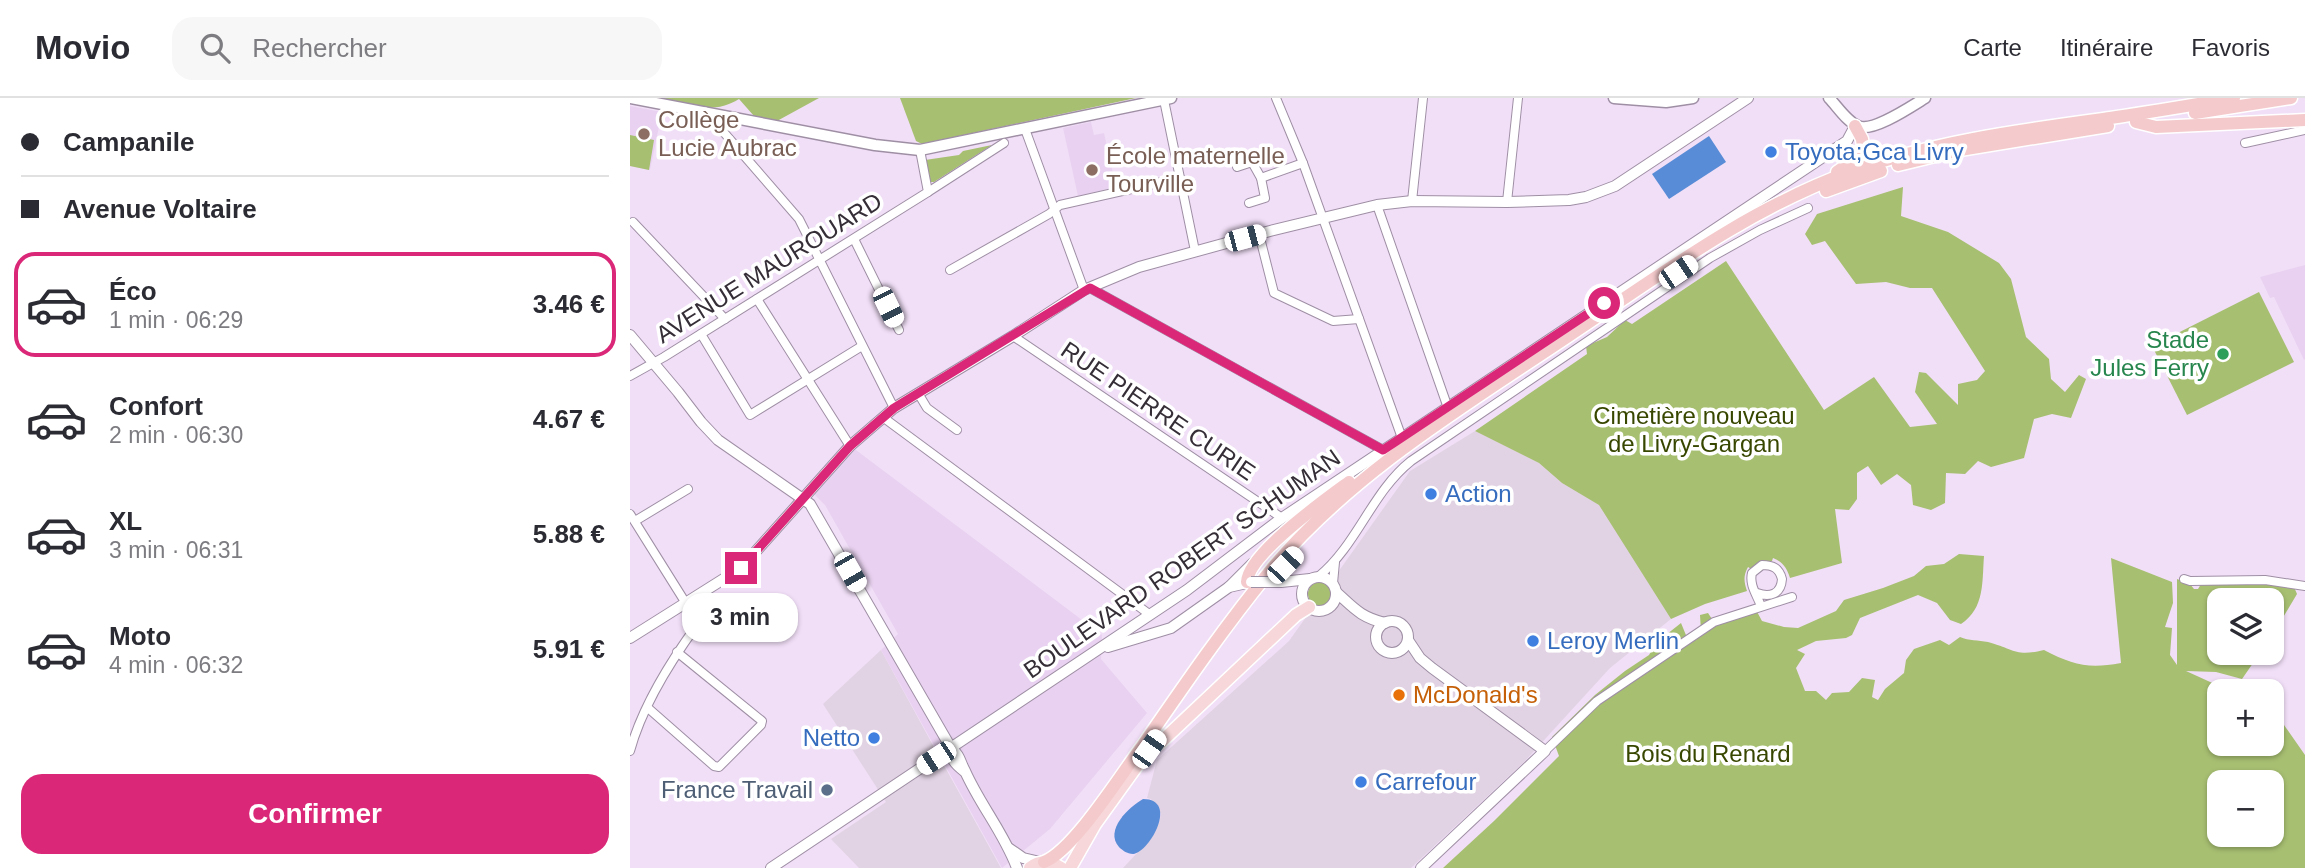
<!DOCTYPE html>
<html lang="fr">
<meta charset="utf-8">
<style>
body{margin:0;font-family:Helvetica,sans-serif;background:#f7f7f7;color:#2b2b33;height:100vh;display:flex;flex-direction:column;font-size:26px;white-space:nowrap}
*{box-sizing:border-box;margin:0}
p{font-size:23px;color:#7c7c81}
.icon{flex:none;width:38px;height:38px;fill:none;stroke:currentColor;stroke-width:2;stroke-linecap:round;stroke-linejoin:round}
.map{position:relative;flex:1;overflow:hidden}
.details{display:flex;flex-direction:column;background:#fff;width:630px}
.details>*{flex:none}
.banner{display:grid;align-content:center;height:154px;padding:0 21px;background:#fff}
.controls{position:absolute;left:1577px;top:490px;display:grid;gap:14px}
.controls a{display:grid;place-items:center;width:77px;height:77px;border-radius:14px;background:#fff;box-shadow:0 2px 5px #0004;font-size:35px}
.end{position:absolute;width:32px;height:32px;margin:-16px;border:9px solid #db2777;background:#fff;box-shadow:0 0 0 4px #fff}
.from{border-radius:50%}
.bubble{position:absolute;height:49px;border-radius:21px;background:#fff;box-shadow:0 2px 5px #0004;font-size:23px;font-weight:800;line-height:49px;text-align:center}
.car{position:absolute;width:21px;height:42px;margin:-21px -10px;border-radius:9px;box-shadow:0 0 5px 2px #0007;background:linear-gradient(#fff 24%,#345 0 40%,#fff 0 76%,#345 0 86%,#fff 0)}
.banner b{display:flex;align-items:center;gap:24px;height:66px;font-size:26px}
.banner b+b{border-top:2px solid #e1e1e2}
.banner i{width:18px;height:18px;background:#2b2b33}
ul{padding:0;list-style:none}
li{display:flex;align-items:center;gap:21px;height:105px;margin:0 14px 10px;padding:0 7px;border:4px solid transparent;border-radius:21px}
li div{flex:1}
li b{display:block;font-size:26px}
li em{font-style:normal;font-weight:800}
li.active{border-color:#db2777}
li>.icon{width:63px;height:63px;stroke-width:1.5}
.primary-button{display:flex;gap:14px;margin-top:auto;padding:14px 21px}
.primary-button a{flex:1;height:80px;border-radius:21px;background:#db2777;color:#fff;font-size:28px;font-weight:800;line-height:80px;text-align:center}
header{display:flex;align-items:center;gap:42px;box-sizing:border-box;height:98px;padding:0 35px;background:#fff;border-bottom:2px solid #e1e1e2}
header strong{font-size:33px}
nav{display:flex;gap:38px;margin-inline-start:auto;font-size:24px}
.search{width:490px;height:63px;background:#f7f7f7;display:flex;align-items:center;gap:18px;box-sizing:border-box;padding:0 24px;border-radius:21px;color:#7c7c81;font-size:26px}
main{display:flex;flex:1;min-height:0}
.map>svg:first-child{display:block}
</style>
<header>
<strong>Movio</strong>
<div class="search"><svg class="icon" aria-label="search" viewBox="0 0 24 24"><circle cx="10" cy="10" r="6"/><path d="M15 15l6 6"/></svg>Rechercher</div>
<nav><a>Carte</a><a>Itinéraire</a><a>Favoris</a></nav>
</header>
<main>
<section class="details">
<div class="banner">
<b><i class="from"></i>Campanile</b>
<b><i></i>Avenue Voltaire</b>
</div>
<ul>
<li class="active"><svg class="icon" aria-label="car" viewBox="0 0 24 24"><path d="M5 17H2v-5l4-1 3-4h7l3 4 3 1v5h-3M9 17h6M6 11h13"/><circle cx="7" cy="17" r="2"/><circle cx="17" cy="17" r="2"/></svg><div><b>Éco</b><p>1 min · 06:29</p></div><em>3.46 €</em></li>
<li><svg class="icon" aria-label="car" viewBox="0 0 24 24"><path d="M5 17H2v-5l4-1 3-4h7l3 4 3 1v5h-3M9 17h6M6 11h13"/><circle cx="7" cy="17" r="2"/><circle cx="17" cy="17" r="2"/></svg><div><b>Confort</b><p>2 min · 06:30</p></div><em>4.67 €</em></li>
<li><svg class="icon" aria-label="car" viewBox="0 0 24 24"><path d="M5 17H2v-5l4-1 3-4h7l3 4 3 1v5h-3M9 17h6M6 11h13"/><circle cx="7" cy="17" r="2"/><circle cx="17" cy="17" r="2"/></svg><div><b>XL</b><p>3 min · 06:31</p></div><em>5.88 €</em></li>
<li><svg class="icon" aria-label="car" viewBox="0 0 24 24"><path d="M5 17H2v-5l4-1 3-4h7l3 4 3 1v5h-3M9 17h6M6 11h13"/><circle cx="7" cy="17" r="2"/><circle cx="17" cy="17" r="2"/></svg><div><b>Moto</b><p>4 min · 06:32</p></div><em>5.91 €</em></li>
</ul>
<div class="primary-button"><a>Confirmer</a></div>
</section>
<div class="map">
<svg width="1675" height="770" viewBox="0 0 1675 770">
<rect width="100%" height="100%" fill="#f1dff7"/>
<g fill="#e2d3e4">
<polygon points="845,333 909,365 932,385 970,407 1041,521 980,570 895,663 781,770 493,770 520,741 529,725 531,716 521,701 517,700 527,662 659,543 780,373"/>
<polygon points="251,552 311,662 371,770 229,770 201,741 256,704 193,606"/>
</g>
<g fill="#e9d2f1">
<polygon points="0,8 32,14 20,72 0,68"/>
<polygon points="461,24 464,37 474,35 486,89 448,98 433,30"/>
<polygon points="1675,167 1675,261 1674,262 1644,199 1640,200 1630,179"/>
<polygon points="222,349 472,537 471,561 517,615 420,731 372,770 251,552 268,536 195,407 182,394"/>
</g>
<g fill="#a7bf71" fill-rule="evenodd">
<path d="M 28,0 L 189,0 L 147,23 L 124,18 L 109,1 C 82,18 58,6 28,0 Z"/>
<polygon points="270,0 506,0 292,46 286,43"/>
<polygon points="0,37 24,42 19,72 0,68"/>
<polygon points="362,47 304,84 300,84 295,62 329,57 333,53"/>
<path d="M 1273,89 L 1271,118 L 1318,134 L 1369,165 L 1381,181 L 1396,239 L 1419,261 L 1421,281 L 1435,294 L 1449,277 L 1456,281 L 1441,320 L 1422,316 L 1404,321 L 1394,360 L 1361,369 L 1348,363 L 1335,376 L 1316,375 L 1315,405 L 1301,412 L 1283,407 L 1281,387 L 1267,376 L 1251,387 L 1238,368 L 1227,375 L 1227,401 L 1219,412 L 1205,411 L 1212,465 L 1160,480 C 1157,470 1153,464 1143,460 L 1142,463 L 1130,463 L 1121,471 L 1118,469 C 1113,478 1114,484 1117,493 L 1075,506 L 1041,521 L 969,407 L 932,385 L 909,365 L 845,333 L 957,256 L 956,248 L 977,239 L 995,222 L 1002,226 L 1096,163 L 1194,312 L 1244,279 L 1280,329 L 1307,326 L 1285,294 L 1289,274 L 1296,275 L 1328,307 L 1328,286 L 1347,282 L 1355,273 L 1302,190 L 1280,190 L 1256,184 L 1226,186 L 1195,143 L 1182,147 L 1175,136 L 1187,116 Z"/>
<polygon points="1629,194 1664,264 1557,317 1522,248"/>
<path d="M 1329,456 L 1354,458 C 1352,484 1355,510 1331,526 L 1320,522 L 1307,505 L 1288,497 L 1230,520 L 1222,537 L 1216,540 L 1186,543 L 1167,552 L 1175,556 L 1166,570 L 1175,593 L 1186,593 L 1196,602 L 1202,595 L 1219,594 L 1232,580 L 1245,582 L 1242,599 L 1248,602 L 1255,591 L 1274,575 L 1276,562 L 1284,551 L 1310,542 L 1319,547 L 1330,539 C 1339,543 1348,542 1358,544 C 1384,551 1385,559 1414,552 C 1443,567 1458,571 1491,565 L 1481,460 L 1542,484 L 1543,505 L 1535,529 L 1542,530 L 1540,557 L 1547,567 L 1547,481 L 1560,486 L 1564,491 L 1568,491 L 1571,486 L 1629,485 L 1664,489 L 1667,496 L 1642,538 L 1642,502 L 1589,502 L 1589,555 L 1630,555 L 1612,581 L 1586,574 L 1556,573 L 1600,593 L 1589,593 L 1589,646 L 1642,646 L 1642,612 L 1645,614 L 1675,657 L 1675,770 L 813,770 L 864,723 L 929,658 L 922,639 L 965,597 L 995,573 L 1019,557 L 1027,544 L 1051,525 L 1058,542 L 1071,533 L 1070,517 L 1078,515 L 1084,524 L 1125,510 L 1132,523 L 1154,529 L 1168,530 L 1206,513 L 1214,502 L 1253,490 L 1284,478 L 1296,468 L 1314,466 ZM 1589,684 L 1642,684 L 1642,737 L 1589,737 Z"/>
<circle cx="690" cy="496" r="12"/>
</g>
<g fill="#588cd6">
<polygon points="1079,38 1096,64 1039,101 1022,76"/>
<path d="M 513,701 C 549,701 520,754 503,756 C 497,756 492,752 489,749 C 474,732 499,709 513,701 Z"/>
</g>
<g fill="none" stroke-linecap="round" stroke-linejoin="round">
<defs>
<g id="minor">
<polyline points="646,0 673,65 772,340"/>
<polyline points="534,2 565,153"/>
<polyline points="77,15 169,121 264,310"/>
<polyline points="395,31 454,192"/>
<polyline points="1615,45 1675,32"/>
<polyline points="607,69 622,64 631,80 635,100 619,105"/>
<polyline points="631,80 673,65"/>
<polyline points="298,94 374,45"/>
<polyline points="782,103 793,0"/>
<polyline points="877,104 888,0"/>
<polyline points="747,107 818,310"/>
<polyline points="3,124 95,221"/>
<polyline points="629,136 644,195 703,223 729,221"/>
<polyline points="224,141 269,232"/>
<polyline points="320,172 419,116 430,107 550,80"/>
<polyline points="460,190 753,352"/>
<polyline points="127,201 220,348"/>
<polyline points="71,236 120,317 232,248"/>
<polyline points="383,238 652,420"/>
<polyline points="0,278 34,259 298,94 290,52"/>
<polyline points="288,295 297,310 327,332"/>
<polyline points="254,320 519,516"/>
<path d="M 0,416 L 67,523 L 67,527 C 40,564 12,609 0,653"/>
<polyline points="5,423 58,391"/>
<path d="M 689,478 C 727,447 742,394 781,363 L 1080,160 L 1130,132 L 1178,110"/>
<polyline points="1554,481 1560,483 1635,482 1675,488"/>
<polyline points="703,485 705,464"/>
<path d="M 1127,495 C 1140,500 1151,496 1152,481 C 1149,470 1143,467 1132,467 L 1122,475 C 1119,487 1127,497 1131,508"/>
<polyline points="18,610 84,668 89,669 131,627 132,623 47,554"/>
<polyline points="915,653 967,603 1084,524 1162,499"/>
</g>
<g id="tertiary">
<path d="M 0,237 L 48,294 L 71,324 L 88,342 L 180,406 L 321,650 C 330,657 330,664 335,673 C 350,707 374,735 387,770"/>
<circle cx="689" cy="496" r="17"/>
<polyline points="651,484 680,481"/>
<polyline points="599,489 623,465"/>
<path d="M 706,494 C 724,510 730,519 755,525"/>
<circle cx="762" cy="539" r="16"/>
<polyline points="0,540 111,470 220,348 264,310 383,238 454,192 509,169 640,133 747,107 782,103 877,104 939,102 956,99 985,88 1118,0"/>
<polyline points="778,542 790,560 802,570 915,653 791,770"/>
<polyline points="478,549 541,530 599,489 621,484"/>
<path d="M 321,650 C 321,662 325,666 334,673"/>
<polyline points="380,751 393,760 410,764"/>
<polyline points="141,770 557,492 652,420 1217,43 1225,28"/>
</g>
<g id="secondary">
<polyline points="0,0 245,47 290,52 541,0"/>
<polyline points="984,0 1036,4 1063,0"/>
<path d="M 1199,0 C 1207,8 1217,24 1228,28 C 1242,35 1282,8 1295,0"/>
</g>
<g id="primary">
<path d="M 400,770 C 410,762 421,763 431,770"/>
<polyline points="440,770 465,726 519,651 531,644 666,517 679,509"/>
</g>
<g id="trunk">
<polyline points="1565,15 1661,0"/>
<polyline points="1506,24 1526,29 1675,22"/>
<polyline points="1268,67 1330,52 1478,28"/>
<polyline points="1207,74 1217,67 1233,49 1232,41 1225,28"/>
<polyline points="1196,93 1251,73"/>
<path d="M 617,484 C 618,456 696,401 719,384"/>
<path d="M 414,764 C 444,752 492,675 513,647 C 555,586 597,525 644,468 C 726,372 836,307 940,237 C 1030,177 1118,111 1220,74 C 1304,43 1392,32 1480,20 C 1521,14 1562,7 1604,0"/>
</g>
</defs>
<use href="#minor" stroke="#9f8fa5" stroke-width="10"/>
<use href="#tertiary" stroke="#9f8fa5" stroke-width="12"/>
<use href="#secondary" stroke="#9f8fa5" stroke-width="13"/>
<use href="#primary" stroke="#fff" stroke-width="15"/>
<use href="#trunk" stroke="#fff" stroke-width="15"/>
<use href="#minor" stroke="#fff" stroke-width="8"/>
<use href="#tertiary" stroke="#fff" stroke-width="10"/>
<use href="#secondary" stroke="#fff" stroke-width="10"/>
<use href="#primary" stroke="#f7d7d9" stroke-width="12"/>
<use href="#trunk" stroke="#f4cacc" stroke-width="12"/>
<defs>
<polyline id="tertiary-bridge" points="621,484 651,484"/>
</defs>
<use href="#tertiary-bridge" stroke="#9f8fa5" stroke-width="12" stroke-linecap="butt"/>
<use href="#tertiary-bridge" stroke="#fff" stroke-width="10"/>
</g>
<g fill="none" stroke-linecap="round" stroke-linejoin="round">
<polyline stroke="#db2777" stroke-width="9" points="111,470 220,348 264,310 460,190 753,352 974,205"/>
</g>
<g fill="#8d6e63" stroke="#fff" stroke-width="2.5">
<circle cx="14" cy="36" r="7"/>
<circle cx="462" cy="72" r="7"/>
</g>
<g fill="#3f7fe0" stroke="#fff" stroke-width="2.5">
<circle cx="1141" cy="54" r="7"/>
<circle cx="801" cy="396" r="7"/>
<circle cx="903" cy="543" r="7"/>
<circle cx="244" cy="640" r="7"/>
<circle cx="731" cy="684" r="7"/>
</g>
<circle fill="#2e9e5b" stroke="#fff" stroke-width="2.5" cx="1593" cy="256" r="7"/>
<circle fill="#e8710a" stroke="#fff" stroke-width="2.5" cx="769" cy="597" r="7"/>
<circle fill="#5c6f8a" stroke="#fff" stroke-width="2.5" cx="197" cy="692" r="7"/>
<g text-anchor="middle" stroke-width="7" stroke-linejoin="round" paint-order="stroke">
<g font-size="24" fill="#785e54" stroke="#fff" text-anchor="start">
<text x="28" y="30">Collège<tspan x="28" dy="28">Lucie Aubrac</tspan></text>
<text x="476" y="66">École maternelle<tspan x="476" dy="28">Tourville</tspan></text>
</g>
<g font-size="24" fill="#366cbe" stroke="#fff" text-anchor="start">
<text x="1155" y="62">Toyota;Gca Livry</text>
<text x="815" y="404">Action</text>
<text x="917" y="551">Leroy Merlin</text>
<text x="230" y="648" text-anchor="end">Netto</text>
<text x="745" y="692">Carrefour</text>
</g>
<g font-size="24" fill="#352e37" stroke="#fff">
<text transform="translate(139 170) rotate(-32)" y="8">AVENUE MAUROUARD</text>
<text transform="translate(528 313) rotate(34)" y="8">RUE PIERRE CURIE</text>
<text transform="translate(552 466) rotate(-35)" y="8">BOULEVARD ROBERT SCHUMAN</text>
</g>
<g font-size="24" fill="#27864d" stroke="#fff" text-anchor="end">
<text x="1579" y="250">Stade<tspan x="1579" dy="28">Jules Ferry</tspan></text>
</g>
<g font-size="24" fill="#384700" stroke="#fff">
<text x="1064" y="326">Cimetière nouveau<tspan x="1064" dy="28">de Livry-Gargan</tspan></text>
<text x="1078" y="664">Bois du Renard</text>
</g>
<g font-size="24" fill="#c56008" stroke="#fff" text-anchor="start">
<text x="783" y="605">McDonald's</text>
</g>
<g font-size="24" fill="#4e5e75" stroke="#fff" text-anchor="end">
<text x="183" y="700">France Travail</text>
</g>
</g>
</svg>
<div class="controls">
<a><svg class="icon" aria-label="layers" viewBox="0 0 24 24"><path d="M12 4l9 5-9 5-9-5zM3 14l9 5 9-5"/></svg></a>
<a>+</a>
<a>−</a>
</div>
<i class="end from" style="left:974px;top:205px"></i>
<i class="end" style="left:111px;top:470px"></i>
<div class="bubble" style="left:52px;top:495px;width:116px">3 min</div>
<i class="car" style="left:615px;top:140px;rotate:75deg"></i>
<i class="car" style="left:1048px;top:174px;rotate:56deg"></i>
<i class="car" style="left:258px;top:209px;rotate:154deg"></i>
<i class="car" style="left:655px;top:467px;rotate:44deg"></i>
<i class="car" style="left:220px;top:474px;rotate:150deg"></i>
<i class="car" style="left:519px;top:651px;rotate:35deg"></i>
<i class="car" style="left:306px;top:660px;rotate:237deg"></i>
</div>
</main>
